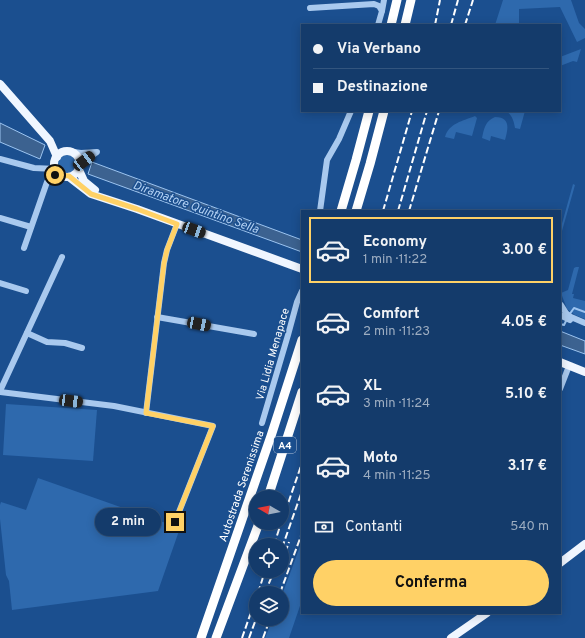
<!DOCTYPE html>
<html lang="it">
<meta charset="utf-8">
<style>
body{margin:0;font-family:Overpass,sans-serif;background:#1d4271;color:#f1f3f6;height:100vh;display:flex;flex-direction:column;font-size:15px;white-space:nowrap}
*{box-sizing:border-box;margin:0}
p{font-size:13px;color:#9dadc1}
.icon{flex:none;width:22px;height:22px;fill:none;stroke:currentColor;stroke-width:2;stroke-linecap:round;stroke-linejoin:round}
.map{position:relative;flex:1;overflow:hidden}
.drawer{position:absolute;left:301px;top:210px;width:260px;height:404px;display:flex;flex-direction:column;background:#143b6b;border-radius:0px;box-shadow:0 2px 10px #0003,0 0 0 1px #33557e}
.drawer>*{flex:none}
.guide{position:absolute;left:301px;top:24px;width:260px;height:88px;border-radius:0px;box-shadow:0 2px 10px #0003,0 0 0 1px #33557e;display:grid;align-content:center;height:88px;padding:0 12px;background:#143b6b}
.needle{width:26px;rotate:280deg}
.fabs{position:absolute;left:249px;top:490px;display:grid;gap:8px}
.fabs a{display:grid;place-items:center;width:40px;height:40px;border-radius:50%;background:#143b6b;box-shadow:0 2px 10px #0003,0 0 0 1px #33557e;font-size:20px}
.end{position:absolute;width:18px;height:18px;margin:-9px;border:5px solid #ffd166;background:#111;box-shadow:0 0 0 2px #111}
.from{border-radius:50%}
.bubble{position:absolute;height:28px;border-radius:14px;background:#143b6b;box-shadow:0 2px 10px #0003,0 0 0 1px #33557e;font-size:13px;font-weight:700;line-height:28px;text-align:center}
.car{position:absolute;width:12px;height:24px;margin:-12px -6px;border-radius:5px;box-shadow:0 0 3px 1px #0007;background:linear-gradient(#222 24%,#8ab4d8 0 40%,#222 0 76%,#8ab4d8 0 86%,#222 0)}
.guide b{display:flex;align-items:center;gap:14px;height:38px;font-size:15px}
.guide b+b{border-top:1px solid #33557e}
.guide i{width:10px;height:10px;background:#f1f3f6}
ul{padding:7px 0 0;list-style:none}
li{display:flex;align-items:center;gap:12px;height:66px;margin:0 8px 6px;padding:0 4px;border:2px solid transparent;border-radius:0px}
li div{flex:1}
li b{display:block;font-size:15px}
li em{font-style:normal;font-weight:700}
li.selected{border-color:#ffd166}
li>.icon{width:36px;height:36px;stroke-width:1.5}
.pay{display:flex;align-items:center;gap:10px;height:44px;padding:0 12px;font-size:15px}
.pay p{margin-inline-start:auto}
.button{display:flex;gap:8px;margin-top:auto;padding:8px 12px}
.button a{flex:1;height:46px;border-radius:24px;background:#ffd166;color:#111;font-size:16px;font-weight:700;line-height:46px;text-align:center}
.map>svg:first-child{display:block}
</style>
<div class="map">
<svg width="585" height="638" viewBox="0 0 585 638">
<rect width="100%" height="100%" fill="#1b4f8f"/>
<g fill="#2e69ad">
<polygon points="503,0 571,0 579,23 585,29 585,38 577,42 560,7 519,9 519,25 495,25"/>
<polygon points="581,49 577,62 573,61 560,66 560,57"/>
<path d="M 506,111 L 525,111 L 520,129 L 515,128 C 514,121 512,115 506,111 Z"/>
<path d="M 475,116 L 477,118 L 472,136 L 456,132 L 454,139 L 445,137 C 449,123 463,121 475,116 Z"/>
<path d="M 495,117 C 511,117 508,129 505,140 L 491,136 L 490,141 L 482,138 C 484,129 485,121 495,117 Z"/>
<circle cx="67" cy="164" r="9"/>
<polygon points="573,184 575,185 560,238 560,231"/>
<polygon points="576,267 579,267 572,294 574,294 573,298 585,301 585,319 575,315 567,309 561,293 568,290 574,268"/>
<polygon points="6,404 97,410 93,461 3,455"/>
<polygon points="38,478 180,528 158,591 12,610 9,581 6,575 0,519 0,505 1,502 26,510"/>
<polygon points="302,541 302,600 289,638 265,638 273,619 282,619 282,595"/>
</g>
<g fill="#3c6290" stroke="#9cc4f0">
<polygon points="0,123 45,145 40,159 0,142"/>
<polygon points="92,162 302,240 302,252 88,174"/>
<polygon points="560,331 585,341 585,354 560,345"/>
</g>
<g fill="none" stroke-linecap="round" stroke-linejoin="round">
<g stroke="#9cc4f0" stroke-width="2">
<polyline points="569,315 574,308 585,312"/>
<polyline points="560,324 564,325 567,319"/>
</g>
<g stroke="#a9c9ee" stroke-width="6">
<polyline points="310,8 374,4 379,6 382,11 378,25"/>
<polyline points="382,11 384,0"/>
<polyline points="74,152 81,153 97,152 84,161 80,166"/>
<polyline points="0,159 34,168 56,169"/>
<polyline points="320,211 327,160 339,139 351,111"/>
<polyline points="0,218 31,227"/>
<polyline points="24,248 47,182 58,173"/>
<polyline points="0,283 26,291"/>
<polyline points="561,305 566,313 571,317 585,323"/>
<polyline points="560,315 570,320"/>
<polyline points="157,317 254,334"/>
<polyline points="27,333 47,342 65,343 82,348"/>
<polyline points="560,389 569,366"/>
<polyline points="0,391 62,257"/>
<polyline points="0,392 114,406 213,426 175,522"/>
<polyline points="146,413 164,263 167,250 177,224"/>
<polyline points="262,423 288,335 297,302 302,291"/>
</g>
<g stroke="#f0f6ff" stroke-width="8">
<polyline points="0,84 50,141 57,157"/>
<circle cx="67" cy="164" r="13"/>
<polyline points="79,170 84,181 95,190"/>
<polyline points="69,177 91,194 137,209 302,269"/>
<polyline points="560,362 585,372"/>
<polyline points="560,563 585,544"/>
<polyline points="451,638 487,613"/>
</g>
<g stroke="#fff" stroke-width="9">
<polyline points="391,25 397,0"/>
<polyline points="405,25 411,0"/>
<polyline points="341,211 356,160 369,111"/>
<polyline points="356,211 370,164 384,111"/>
<polyline points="268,497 302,392"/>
<polyline points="201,638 271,436 302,340"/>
<polyline points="216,638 259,523"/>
</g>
<g stroke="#fff" stroke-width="2" stroke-dasharray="7 3" stroke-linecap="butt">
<polyline points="435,25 440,0"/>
<polyline points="451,25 458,0"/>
<polyline points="465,25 473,0"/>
<polyline points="383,211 412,111"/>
<polyline points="398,211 427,111"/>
<polyline points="409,211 439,111"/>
<polyline points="282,521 302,463"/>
<polyline points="274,545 281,523"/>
<polyline points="282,548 302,491"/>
<polyline points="282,562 289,542"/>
<polyline points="258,593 265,571"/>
<polyline points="265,593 274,571"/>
<polyline points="280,593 302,533"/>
<polyline points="242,638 256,598"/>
<polyline points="249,638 256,619"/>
<polyline points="263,638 270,619"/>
</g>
</g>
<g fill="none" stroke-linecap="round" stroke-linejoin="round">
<polyline stroke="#ffd166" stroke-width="5" points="55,175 58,173 61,175 69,176 91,194 137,209 177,224 167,250 164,263 146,413 213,426 175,522"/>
</g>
<g text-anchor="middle" stroke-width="3" stroke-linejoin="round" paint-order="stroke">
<rect fill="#1b4f8f" stroke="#bbcadd" stroke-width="1" x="274" y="437" width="22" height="16" rx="3"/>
<g font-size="10" font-weight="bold" fill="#fff">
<text x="285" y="449">A4</text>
</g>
<g font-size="11" fill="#fff" stroke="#1b4f8f">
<text transform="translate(272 354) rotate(-74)" y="4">Via Lidia Menapace</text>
<text transform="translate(241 486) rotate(-71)" y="4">Autostrada Serenissima</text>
</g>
<g font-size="12" font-style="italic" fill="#b5d3f5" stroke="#1b4f8f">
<text transform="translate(196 207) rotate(20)" y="4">Diramatore Quintino Sella</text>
</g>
</g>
</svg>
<div class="fabs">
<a><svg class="needle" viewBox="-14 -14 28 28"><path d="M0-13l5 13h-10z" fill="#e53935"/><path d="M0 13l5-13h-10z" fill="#9dadc1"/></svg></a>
<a><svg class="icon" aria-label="locate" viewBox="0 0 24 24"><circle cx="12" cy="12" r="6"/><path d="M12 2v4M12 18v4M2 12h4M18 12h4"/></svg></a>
<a><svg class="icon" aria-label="layers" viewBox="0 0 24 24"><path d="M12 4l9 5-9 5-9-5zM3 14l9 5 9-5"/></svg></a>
</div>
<i class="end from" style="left:55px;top:175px"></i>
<i class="end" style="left:175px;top:522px"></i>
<div class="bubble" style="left:95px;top:508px;width:66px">2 min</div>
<i class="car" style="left:84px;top:161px;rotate:53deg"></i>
<i class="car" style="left:194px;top:230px;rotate:110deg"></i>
<i class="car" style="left:199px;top:324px;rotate:101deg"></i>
<i class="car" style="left:71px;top:401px;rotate:97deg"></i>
<div class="guide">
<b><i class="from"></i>Via Verbano</b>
<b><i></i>Destinazione</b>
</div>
<section class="drawer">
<ul>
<li class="selected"><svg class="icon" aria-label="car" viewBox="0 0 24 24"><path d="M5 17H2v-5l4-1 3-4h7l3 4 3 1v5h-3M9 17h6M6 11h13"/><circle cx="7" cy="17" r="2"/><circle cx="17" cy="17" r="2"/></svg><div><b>Economy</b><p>1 min · 11:22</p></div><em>3.00 €</em></li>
<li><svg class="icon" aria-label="car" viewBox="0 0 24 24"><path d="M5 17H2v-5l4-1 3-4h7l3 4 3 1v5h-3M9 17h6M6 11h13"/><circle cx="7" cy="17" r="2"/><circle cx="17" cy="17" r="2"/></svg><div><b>Comfort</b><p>2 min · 11:23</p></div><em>4.05 €</em></li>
<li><svg class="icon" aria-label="car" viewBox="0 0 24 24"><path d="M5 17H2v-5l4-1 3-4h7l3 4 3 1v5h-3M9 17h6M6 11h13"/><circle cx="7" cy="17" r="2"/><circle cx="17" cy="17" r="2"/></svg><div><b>XL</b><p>3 min · 11:24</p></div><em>5.10 €</em></li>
<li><svg class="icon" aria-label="car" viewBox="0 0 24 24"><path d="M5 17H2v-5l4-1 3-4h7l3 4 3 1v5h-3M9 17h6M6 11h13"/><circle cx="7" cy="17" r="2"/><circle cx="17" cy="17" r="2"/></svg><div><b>Moto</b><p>4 min · 11:25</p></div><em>3.17 €</em></li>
</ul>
<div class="pay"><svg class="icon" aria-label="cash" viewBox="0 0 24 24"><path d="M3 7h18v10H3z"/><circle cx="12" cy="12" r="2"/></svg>Contanti<p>540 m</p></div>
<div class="button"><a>Conferma</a></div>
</section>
</div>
